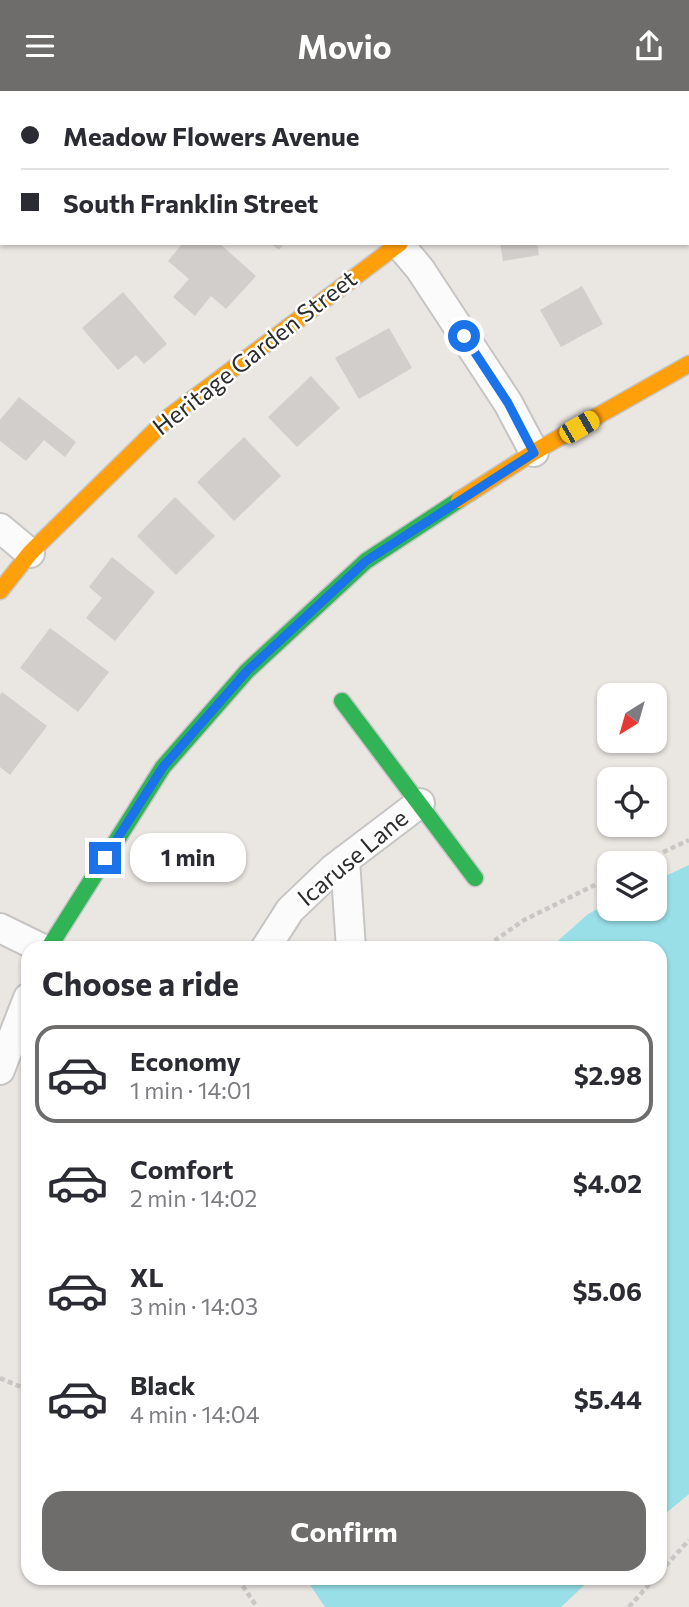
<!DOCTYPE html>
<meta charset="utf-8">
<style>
body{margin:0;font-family:Commissioner,sans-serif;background:#f2f2f3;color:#2b2b33;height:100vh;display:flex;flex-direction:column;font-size:26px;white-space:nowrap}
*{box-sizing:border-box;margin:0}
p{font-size:23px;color:#7c7c81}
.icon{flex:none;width:38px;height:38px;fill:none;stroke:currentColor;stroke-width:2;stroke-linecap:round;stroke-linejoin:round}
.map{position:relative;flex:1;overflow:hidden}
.sheet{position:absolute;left:21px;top:850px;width:646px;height:644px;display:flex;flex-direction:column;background:#fff;border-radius:21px;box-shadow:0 2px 5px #0004}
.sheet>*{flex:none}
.guide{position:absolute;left:0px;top:0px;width:690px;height:154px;box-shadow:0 2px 5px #0004;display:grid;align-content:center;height:154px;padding:0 21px;background:#fff}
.needle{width:46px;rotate:217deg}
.controls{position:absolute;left:597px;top:592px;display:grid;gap:14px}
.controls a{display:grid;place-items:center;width:70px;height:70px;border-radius:14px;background:#fff;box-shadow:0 2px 5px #0004;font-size:35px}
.end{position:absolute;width:32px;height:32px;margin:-16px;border:9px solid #1a73e8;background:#fff;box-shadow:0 0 0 4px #fff}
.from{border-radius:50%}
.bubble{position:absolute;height:49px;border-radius:21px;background:#fff;box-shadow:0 2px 5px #0004;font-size:23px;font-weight:700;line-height:49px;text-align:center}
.car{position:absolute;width:21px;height:42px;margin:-21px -10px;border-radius:9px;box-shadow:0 0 5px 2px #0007;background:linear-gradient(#f5c518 24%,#345 0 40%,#f5c518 0 76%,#345 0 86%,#f5c518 0)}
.guide b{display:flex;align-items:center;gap:24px;height:66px;font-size:26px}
.guide b+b{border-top:2px solid #e1e1e2}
.guide i{width:18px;height:18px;background:#2b2b33}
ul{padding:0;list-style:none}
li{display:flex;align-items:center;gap:21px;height:98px;margin:0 14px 10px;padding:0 7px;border:4px solid transparent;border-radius:21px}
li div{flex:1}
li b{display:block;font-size:26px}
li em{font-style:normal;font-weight:700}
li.active{border-color:#6e6d6c}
li>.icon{width:63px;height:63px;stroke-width:1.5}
h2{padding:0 21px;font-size:32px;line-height:84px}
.cta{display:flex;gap:14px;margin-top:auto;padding:14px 21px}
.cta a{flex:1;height:80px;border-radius:21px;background:#6e6d6c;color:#fff;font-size:28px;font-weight:700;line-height:80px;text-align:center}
header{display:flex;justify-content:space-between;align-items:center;height:91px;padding:0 21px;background:#6e6d6c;color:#fff;font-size:32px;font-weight:700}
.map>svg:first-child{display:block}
</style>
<header><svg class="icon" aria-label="menu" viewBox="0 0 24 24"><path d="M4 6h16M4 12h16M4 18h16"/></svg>Movio<svg class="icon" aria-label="share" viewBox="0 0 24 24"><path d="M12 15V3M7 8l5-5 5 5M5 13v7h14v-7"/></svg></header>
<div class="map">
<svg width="689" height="1516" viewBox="0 0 689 1516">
<rect width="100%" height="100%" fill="#eae6e2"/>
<g fill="#98dfe8">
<polygon points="689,774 689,1403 660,1427 660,858 550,857 588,823 609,812 609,817 654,817 655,790"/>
<polygon points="306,1488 591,1488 561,1516 325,1516"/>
</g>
<g fill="#d1cecb">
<polygon points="183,152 219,152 256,185 226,218 211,205 195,225 173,206 189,188 168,170"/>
<polygon points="270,152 284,152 279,159"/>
<polygon points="500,152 537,152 539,164 503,170"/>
<polygon points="582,195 603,233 561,256 540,219"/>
<polygon points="123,201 167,253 144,273 136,264 118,279 82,237"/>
<polygon points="389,237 412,277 359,308 335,267"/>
<polygon points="311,285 340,317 297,356 268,326"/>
<polygon points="19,306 76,351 65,366 44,349 26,370 0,350 0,329"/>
<polygon points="244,346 281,385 234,430 197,391"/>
<polygon points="175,406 215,445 176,484 137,445"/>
<polygon points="112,466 155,501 115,550 86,527 102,507 89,496"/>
<polygon points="50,537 109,581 78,621 20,577"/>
<polygon points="2,601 47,635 10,684 0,676 0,604"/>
</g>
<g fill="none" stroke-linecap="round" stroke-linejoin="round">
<defs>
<g id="street">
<polyline points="488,2 488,0"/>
<polyline points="399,153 420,178 508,312 534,361"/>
<polyline points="0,437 30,462"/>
<polyline points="345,769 351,858"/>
<polyline points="0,837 43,858"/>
<polyline points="265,858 290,819 333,778 420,712"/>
<polyline points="0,979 28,907"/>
</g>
<g id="fast">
<polyline points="342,610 475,787"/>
<polyline points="48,858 163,676 247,580 366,470 459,409"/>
</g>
<g id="slow">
<polyline points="459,409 534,361 689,273"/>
<polyline points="0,500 30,462 170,325 400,152"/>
</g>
</defs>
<use href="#street" stroke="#c6c5c5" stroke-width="32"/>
<use href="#fast" stroke="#c6c5c5" stroke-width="19"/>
<use href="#slow" stroke="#c6c5c5" stroke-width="19"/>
<g stroke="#c7c7c6" stroke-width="4.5" stroke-dasharray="5 3.5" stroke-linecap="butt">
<polyline points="640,772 689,749"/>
<polyline points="494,858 494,850 524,829 609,787"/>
<polyline points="0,1287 28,1299"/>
<polyline points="660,1481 689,1449"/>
<polyline points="238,1488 257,1516"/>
<polyline points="629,1516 654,1488"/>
</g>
<use href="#street" stroke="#fcfbfb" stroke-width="28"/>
<use href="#fast" stroke="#30b455" stroke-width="16"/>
<use href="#slow" stroke="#ff9f0a" stroke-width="16"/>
</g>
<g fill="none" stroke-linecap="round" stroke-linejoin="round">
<polyline stroke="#1a73e8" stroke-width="9" points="105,767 163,676 247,580 366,470 534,362 508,312 464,245"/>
</g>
<g text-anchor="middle" stroke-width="5" stroke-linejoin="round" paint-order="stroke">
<g font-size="24" fill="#2c2c2c" stroke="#fff">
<text transform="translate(255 262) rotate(-38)" y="8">Heritage Garden Street</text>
<text transform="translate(353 767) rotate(-40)" y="8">Icaruse Lane</text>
</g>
</g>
</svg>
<div class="controls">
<a><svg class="needle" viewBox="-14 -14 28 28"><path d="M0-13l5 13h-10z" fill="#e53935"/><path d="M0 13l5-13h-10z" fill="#7c7c81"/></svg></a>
<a><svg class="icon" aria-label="locate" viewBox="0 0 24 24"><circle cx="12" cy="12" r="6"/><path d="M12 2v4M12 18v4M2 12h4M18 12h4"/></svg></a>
<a><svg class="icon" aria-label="layers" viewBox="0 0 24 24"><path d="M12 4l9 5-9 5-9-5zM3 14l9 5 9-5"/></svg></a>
</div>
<i class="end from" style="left:464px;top:245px"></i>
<i class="end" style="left:105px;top:767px"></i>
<div class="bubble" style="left:130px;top:742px;width:116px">1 min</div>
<i class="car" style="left:579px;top:336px;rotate:60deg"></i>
<div class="guide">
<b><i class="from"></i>Meadow Flowers Avenue</b>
<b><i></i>South Franklin Street</b>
</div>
<section class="sheet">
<h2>Choose a ride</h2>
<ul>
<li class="active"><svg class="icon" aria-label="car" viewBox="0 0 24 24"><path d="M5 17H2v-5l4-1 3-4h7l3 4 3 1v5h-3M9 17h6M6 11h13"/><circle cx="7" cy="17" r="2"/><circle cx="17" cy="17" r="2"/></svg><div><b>Economy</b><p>1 min · 14:01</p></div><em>$2.98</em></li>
<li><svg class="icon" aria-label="car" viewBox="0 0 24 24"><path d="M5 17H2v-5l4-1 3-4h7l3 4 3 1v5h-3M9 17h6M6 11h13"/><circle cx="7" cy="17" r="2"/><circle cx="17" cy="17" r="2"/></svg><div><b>Comfort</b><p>2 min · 14:02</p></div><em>$4.02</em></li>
<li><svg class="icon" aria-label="car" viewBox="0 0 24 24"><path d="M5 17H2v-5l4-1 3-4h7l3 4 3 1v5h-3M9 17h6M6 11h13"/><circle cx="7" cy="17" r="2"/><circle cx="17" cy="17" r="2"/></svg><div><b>XL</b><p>3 min · 14:03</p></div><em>$5.06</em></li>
<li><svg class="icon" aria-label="car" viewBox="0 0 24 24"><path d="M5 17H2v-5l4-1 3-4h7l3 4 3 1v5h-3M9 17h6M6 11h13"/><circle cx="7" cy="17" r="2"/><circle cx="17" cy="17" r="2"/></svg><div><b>Black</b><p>4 min · 14:04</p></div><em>$5.44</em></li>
</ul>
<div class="cta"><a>Confirm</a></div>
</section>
</div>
